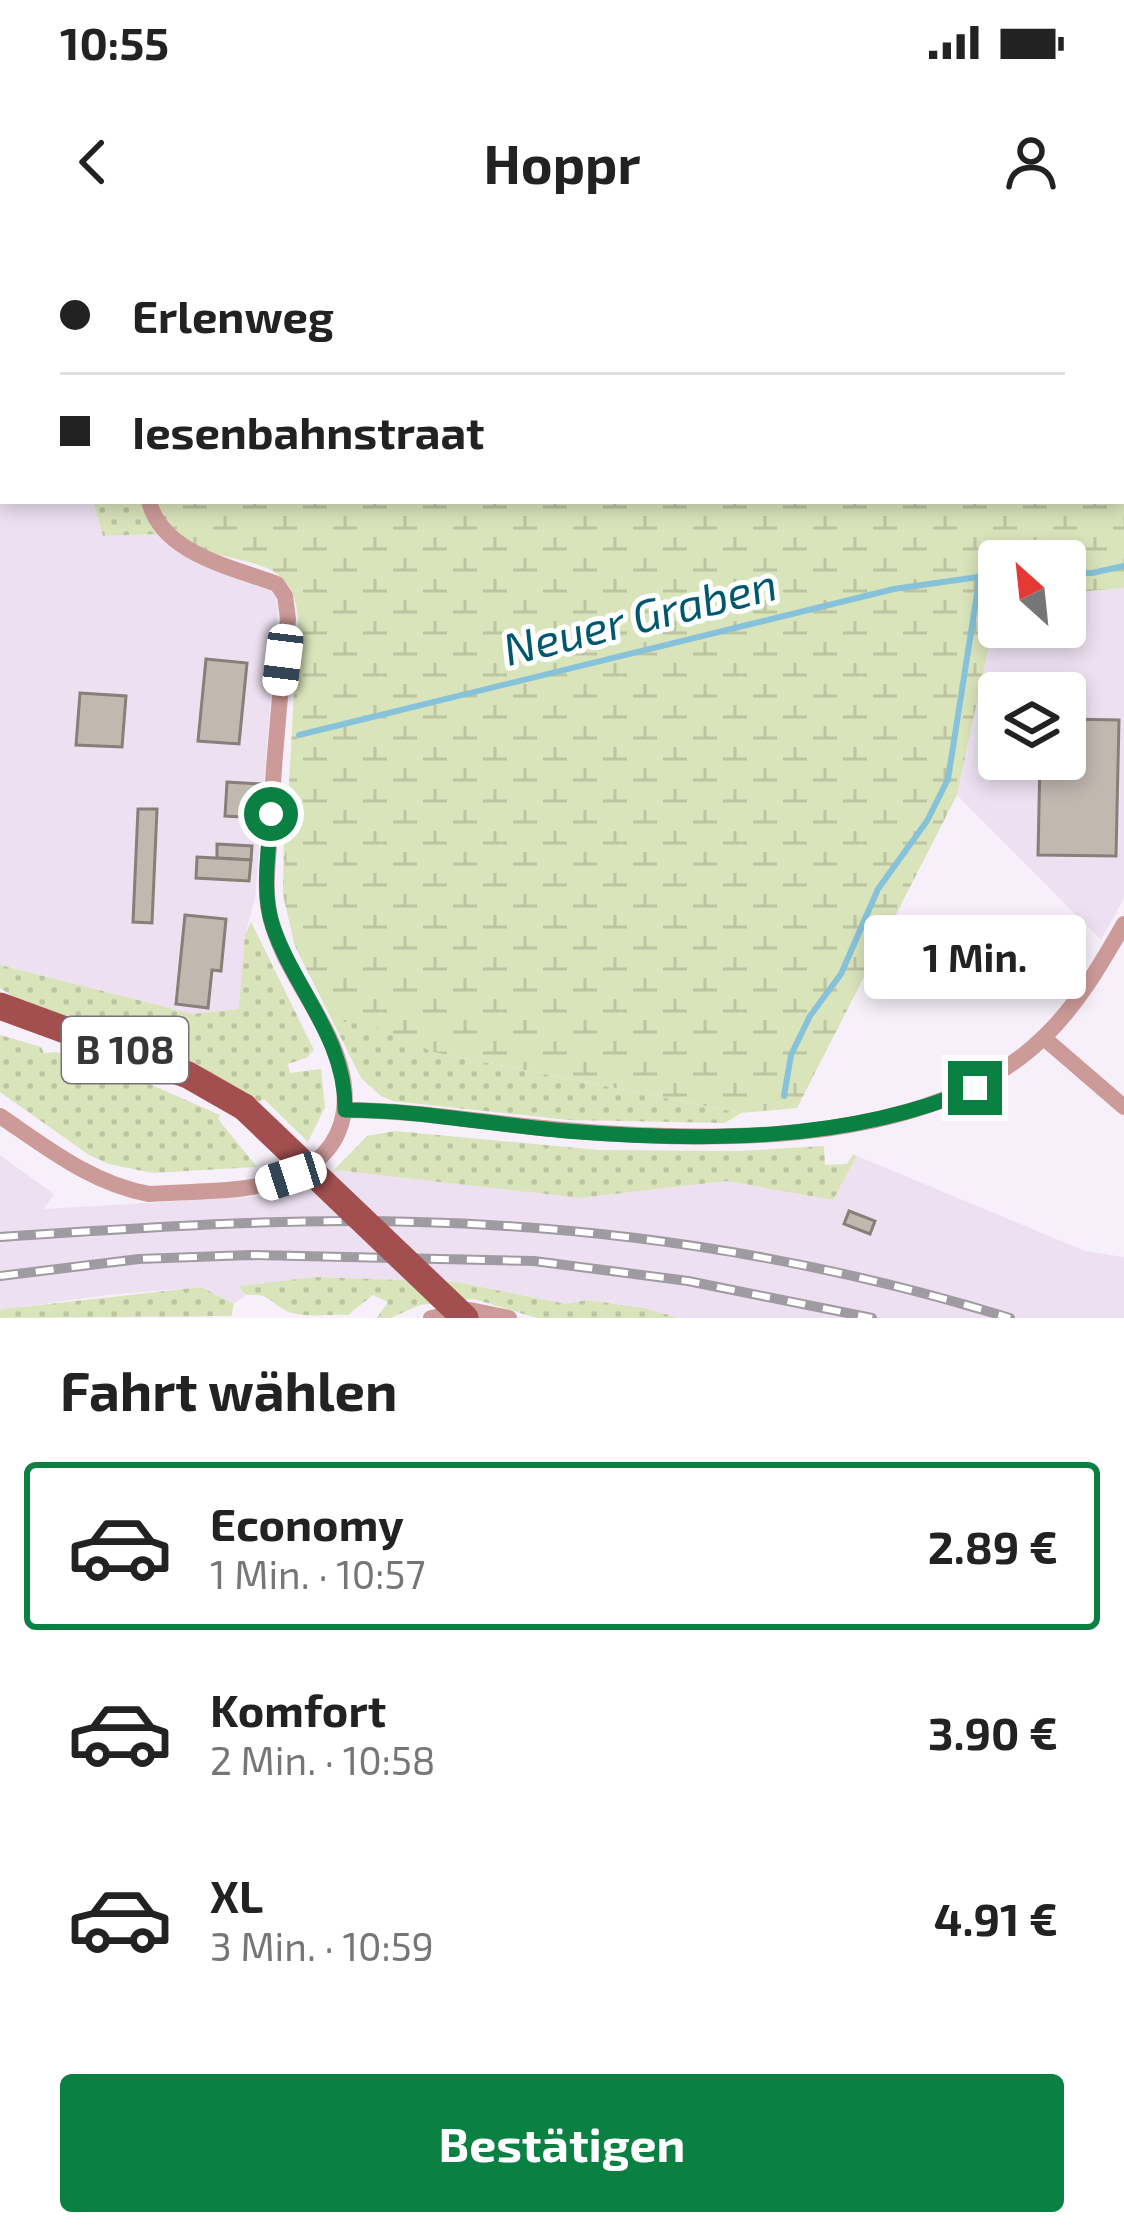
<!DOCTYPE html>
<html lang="de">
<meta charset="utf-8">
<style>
body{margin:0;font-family:"Exo 2",sans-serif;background:#f6f6f6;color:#222;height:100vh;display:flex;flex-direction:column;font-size:45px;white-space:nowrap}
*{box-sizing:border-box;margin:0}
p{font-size:39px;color:#767676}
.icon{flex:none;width:66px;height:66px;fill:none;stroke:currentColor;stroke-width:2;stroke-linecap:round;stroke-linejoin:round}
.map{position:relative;height:1078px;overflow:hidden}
.details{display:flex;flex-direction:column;background:#fff;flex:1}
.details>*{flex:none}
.banner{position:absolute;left:0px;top:0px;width:1125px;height:264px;box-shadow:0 6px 18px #0003;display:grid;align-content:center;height:264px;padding:0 60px;background:#fff}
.needle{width:78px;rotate:333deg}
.fabs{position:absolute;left:978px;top:300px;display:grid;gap:24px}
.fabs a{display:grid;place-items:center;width:108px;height:108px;border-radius:12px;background:#fff;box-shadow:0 6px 18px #0003;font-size:60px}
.end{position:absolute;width:54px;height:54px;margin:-27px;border:15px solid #0b8043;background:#fff;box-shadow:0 0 0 6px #fff}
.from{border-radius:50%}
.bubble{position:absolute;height:84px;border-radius:12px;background:#fff;box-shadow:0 6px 18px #0003;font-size:39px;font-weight:700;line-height:84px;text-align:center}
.car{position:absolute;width:36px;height:72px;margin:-36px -18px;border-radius:15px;box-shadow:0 0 9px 3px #0007;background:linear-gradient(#fff 24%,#345 0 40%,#fff 0 76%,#345 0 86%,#fff 0)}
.banner b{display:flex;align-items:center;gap:42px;height:114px;font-size:45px}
.banner b+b{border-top:3px solid #e0e0e0}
.banner i{width:30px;height:30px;background:#222}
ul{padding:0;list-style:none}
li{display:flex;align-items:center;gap:36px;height:168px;margin:0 24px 18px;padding:0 36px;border:6px solid transparent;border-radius:12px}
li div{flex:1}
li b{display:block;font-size:45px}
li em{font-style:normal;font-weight:700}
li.active{border-color:#0b8043}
li>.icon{width:108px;height:108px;stroke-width:1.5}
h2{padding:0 60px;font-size:54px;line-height:144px}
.action{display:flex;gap:24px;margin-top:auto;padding:24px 60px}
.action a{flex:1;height:138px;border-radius:12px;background:#0b8043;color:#fff;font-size:48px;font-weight:700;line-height:138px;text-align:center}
.status{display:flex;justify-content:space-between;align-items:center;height:84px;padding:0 60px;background:#fff;direction:ltr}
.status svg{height:33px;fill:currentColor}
header{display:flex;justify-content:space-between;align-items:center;height:156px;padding:0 60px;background:#fff;font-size:54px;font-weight:700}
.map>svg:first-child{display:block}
</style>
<div class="status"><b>10:55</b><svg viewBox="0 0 49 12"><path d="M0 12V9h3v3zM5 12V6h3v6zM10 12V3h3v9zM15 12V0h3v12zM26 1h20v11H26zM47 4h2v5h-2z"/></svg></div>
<header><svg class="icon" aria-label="back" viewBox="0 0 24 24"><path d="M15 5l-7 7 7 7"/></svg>Hoppr<svg class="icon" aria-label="person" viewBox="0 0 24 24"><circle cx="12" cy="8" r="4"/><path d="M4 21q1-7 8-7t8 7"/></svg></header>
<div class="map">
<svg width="1124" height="1078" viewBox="0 0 1124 1078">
<defs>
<pattern id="grass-dots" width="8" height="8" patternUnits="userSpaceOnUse" patternTransform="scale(3)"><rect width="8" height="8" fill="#dae4bb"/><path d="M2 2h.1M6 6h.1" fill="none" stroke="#bcc4a2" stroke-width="1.8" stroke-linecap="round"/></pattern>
<pattern id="wetland-marsh" width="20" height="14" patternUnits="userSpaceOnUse" patternTransform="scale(3)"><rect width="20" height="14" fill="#dae4bb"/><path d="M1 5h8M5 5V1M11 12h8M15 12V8" fill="none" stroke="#bcc4a2"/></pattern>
</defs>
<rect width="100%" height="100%" fill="#f7f0fa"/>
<g fill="#ede1f1" fill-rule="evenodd">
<polygon points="0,171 3,261 93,261 103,296 159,294 267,348 275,356 278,367 255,659 245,695 240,769 193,774 0,725"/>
<path d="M 1124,348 L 1124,658 L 1101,700 L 957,555 L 996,358 L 999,387 L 1065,387 L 1065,353 ZM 999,453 L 1065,453 L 1065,519 L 999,519 Z"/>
<polygon points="0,915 54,954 44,969 282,955 334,930 580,958 726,941 833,960 857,916 1085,1011 1124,1017 1124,1078 679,1078 643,1068 587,1060 566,1064 457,1042 315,1037 239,1047 246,1055 234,1064 201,1047 108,1055 0,1070"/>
</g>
<g fill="url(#grass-dots)">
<polygon points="93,261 140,261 159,294 103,296"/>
<polygon points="284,588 297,645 433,812 741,873 725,883 568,880 393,861 381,856 361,838 295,706 283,654"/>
<polygon points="251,682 314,810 306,818 288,824 290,833 321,829 325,867 308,902 264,859 260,862 197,824 25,764 0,748 0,725 193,774 239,769 245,694"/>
<polygon points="0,795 41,807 44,813 56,812 136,838 220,875 218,879 257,927 152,933 109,924 89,915 0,852"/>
<polygon points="395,891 599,910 741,911 824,906 825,925 847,924 853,914 857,916 833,960 726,941 580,958 334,930 367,896"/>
<path d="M 315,1037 L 457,1042 L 566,1064 L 587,1060 L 644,1068 L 679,1078 L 537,1078 L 474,1059 L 420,1065 L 390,1078 L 377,1078 L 388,1062 L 373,1055 L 348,1075 C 331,1074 305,1078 289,1072 C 270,1064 272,1053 246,1055 L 238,1046 Z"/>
<polygon points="201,1047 234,1064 231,1076 0,1078 0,1070 4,1069"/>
</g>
<path fill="url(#wetland-marsh)" d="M 976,0 L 1124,0 L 1124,348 L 1065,353 L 1065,321 L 999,321 L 999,358 L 957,555 L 797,868 L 741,873 L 433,812 L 354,778 L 335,786 L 295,706 L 283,654 L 298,379 C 294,304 221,333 176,294 C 166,285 162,272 156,261 L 1122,261 L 1122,3 L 964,3 Z"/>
<g fill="#dae4bb">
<polygon points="0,0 313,0 3,3 3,74"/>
<polygon points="344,0 555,0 341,3"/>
</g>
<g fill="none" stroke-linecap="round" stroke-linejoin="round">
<g stroke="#86c3da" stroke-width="6">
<polyline points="1065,333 1092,333 1124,326"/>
<polyline points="299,495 894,349 999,334"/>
<polyline points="784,856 791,815 810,776 841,734 878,649 927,581 948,539 980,335"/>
</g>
</g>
<g fill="#c1b8b0" stroke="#877f78" stroke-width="3">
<polygon points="206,419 247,423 239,504 198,501"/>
<polygon points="80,453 126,456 122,507 76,505"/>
<polygon points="1065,479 1119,480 1116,616 1038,615 1040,519 1065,519"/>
<polygon points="227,542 261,544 259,578 225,576"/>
<polygon points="138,569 157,569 152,683 133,682"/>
<polygon points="217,604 252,606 251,620 217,618"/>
<polygon points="197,617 251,620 249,641 196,638"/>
<polygon points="185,675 226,679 221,731 212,730 208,768 176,764"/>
<polygon points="849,971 875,981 870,994 844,984"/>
</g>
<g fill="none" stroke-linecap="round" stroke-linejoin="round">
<g stroke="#cc9b99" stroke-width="16">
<polyline points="327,3 330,0"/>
<polyline points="0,80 3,82"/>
<polyline points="1044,798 1124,867"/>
<path d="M 345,870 C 418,870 492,884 564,890 C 713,903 932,908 1045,796 C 1078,764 1101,724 1124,684"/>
<path d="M 0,876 C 46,907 92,944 149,954 C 187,951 230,953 267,944 C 352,922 361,857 324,787 C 305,750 277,713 269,671 C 264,645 269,616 270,589 C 274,518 280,449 288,379 L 285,356 L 277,344 C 232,327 162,314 149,261"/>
<polyline points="431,1078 470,1070 509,1078"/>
</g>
<polyline stroke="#a34f4f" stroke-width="27" points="0,766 188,835 244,867"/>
<defs>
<g id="rail">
<path d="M 0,997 C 139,988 279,978 418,982 C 618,987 819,1019 1010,1078"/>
<polyline points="0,1036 139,1019 250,1015 534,1021 688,1041 872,1078"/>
</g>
</defs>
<use href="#rail" stroke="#a09ba2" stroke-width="10"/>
<use href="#rail" stroke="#fff" stroke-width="6" stroke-dasharray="18" stroke-linecap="butt"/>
<polyline stroke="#a34f4f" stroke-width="27" points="244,867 465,1078"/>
</g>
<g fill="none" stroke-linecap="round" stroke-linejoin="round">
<path stroke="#0b8043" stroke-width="15" d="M 271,574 C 269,610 261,652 273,687 C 295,750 346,799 345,870 C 419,870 493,885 566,891 C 701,902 849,902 975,848"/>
</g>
<g text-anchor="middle" stroke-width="10" stroke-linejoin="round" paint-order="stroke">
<rect fill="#fff" stroke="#747274" stroke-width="3" x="62" y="777" width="126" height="66" rx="9"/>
<g font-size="39" font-weight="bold" fill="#383539">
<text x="125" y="824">B 108</text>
</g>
<g font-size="45" font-style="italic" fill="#00586f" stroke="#fff">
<text transform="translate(640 377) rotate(-14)" y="16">Neuer Graben</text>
</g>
</g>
</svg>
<div class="fabs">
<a><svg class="needle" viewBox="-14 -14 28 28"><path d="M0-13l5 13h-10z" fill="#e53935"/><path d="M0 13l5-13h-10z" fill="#767676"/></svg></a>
<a><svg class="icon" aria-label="layers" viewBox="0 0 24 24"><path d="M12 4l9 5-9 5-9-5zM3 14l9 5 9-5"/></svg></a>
</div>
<i class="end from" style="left:271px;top:574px"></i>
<i class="end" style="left:975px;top:848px"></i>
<div class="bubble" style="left:864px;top:675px;width:222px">1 Min.</div>
<i class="car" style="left:283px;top:420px;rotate:187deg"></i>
<i class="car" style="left:291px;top:936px;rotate:252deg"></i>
<div class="banner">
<b><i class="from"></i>Erlenweg</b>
<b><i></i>Iesenbahnstraat</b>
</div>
</div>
<section class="details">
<h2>Fahrt wählen</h2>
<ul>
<li class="active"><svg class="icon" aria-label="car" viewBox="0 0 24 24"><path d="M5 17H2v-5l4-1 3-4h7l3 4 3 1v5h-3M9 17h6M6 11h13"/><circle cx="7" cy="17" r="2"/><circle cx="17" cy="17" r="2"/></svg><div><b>Economy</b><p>1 Min. · 10:57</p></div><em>2.89 €</em></li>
<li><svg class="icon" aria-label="car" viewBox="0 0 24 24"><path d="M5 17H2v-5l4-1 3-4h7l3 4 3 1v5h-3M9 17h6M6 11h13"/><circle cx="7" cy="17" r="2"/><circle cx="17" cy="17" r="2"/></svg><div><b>Komfort</b><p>2 Min. · 10:58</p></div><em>3.90 €</em></li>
<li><svg class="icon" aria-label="car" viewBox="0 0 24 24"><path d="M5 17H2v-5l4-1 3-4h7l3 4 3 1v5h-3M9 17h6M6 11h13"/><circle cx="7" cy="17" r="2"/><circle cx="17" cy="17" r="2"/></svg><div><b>XL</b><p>3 Min. · 10:59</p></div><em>4.91 €</em></li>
</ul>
<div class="action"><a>Bestätigen</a></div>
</section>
